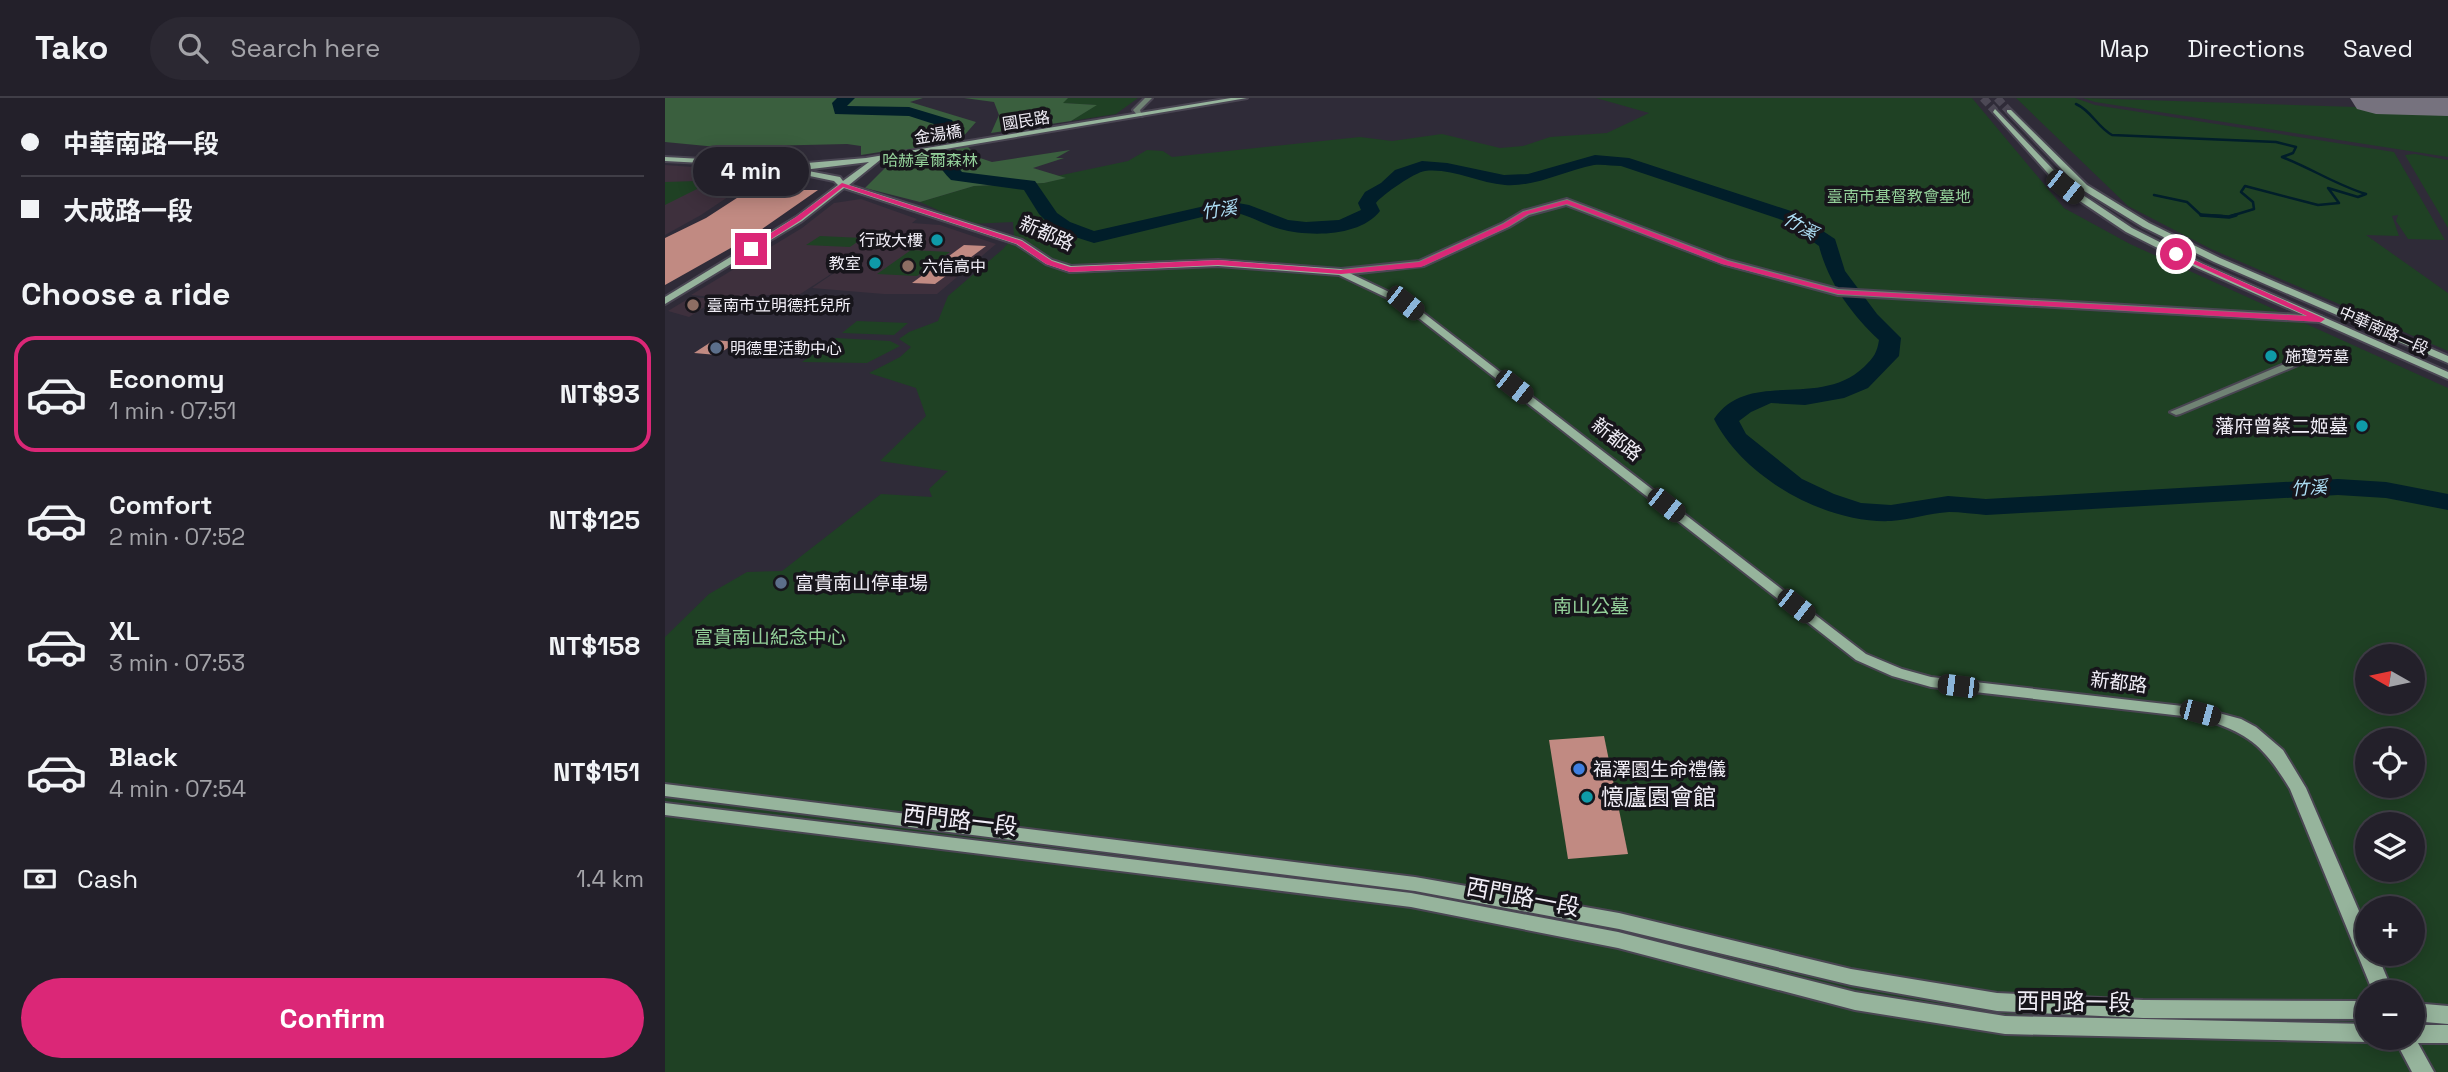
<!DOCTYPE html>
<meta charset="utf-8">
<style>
body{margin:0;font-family:"Space Grotesk","Noto Sans TC",sans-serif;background:#2b2832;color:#f1f3f6;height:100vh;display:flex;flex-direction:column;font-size:26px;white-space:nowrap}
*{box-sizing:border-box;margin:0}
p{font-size:23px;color:#a3a3a8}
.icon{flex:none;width:38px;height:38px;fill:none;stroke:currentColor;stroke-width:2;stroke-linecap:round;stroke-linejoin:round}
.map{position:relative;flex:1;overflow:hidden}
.sheet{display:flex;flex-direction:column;background:#23202a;width:665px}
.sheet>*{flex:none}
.guide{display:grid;align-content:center;height:154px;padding:0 21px;background:#23202a}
.needle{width:46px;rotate:279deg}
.buttons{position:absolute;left:1690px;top:546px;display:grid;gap:14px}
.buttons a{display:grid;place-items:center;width:70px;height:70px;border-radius:50%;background:#23202a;box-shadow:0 4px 18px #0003,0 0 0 2px #403e47;font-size:35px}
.end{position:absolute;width:32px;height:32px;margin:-16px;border:9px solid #db2777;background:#fff;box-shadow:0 0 0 4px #fff}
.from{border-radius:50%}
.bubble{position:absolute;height:49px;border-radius:24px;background:#23202a;box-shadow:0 4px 18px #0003,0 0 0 2px #403e47;font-size:23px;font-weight:700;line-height:49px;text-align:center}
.car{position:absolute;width:21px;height:42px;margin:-21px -10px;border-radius:9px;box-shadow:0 0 5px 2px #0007;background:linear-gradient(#222 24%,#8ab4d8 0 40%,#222 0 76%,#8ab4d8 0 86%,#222 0)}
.guide b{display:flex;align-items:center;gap:24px;height:66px;font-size:26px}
.guide b+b{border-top:2px solid #403e47}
.guide i{width:18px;height:18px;background:#f1f3f6}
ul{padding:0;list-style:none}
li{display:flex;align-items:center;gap:21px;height:116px;margin:0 14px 10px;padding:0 7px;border:4px solid transparent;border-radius:21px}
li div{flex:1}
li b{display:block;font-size:26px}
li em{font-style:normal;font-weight:700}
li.active{border-color:#db2777}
li>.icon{width:63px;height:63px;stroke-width:1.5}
h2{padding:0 21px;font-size:32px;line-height:84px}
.pay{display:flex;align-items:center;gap:18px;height:77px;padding:0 21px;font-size:26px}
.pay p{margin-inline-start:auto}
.button{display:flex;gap:14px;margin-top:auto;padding:14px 21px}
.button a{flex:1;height:80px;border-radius:42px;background:#db2777;color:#fff;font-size:28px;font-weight:700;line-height:80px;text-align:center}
header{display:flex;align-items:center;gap:42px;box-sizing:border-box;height:98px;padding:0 35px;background:#23202a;border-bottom:2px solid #403e47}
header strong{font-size:33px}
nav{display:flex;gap:38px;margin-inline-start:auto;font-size:24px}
.search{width:490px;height:63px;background:#2b2832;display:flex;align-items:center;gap:18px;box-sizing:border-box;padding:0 24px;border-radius:38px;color:#a3a3a8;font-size:26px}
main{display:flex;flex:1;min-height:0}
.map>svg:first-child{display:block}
</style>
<header>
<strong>Tako</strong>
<div class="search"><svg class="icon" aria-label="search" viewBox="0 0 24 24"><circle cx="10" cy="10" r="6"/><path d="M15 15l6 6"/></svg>Search here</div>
<nav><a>Map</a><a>Directions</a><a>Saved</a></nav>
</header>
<main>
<section class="sheet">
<div class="guide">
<b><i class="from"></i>中華南路一段</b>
<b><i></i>大成路一段</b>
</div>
<h2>Choose a ride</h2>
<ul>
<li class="active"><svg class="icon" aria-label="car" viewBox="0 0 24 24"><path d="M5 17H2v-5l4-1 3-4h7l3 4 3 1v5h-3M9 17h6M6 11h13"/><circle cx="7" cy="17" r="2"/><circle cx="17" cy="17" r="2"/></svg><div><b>Economy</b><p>1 min · 07:51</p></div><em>NT$93</em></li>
<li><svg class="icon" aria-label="car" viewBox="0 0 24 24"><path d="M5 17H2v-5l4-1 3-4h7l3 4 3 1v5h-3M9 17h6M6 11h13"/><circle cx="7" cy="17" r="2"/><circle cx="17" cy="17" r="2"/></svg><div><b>Comfort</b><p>2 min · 07:52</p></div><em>NT$125</em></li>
<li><svg class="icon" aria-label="car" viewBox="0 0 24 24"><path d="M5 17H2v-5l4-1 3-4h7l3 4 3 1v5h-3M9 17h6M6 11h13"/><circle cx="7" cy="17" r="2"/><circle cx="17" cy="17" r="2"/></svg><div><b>XL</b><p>3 min · 07:53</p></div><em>NT$158</em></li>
<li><svg class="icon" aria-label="car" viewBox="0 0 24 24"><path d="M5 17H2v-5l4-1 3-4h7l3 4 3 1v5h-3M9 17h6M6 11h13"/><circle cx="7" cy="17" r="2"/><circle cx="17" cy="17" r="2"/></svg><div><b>Black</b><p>4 min · 07:54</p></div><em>NT$151</em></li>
</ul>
<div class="pay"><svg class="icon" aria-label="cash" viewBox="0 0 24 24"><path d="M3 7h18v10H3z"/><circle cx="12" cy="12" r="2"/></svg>Cash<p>1.4 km</p></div>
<div class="button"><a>Confirm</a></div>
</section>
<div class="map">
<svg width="1783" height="974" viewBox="0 0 1783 974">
<rect width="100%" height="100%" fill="#2f2b38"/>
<g fill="#3e303d">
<polygon points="0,67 100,74 36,117 0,137"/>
<polygon points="196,101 252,121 247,125 275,127 331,146 272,196 219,196 147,190 197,156 129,200 106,197 59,200 26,197 137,130 169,105"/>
<polygon points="26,199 52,201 24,219 3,213"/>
</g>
<g fill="#1f4124" fill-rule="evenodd">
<polygon points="403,0 473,0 451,16 406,23 431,7 397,5"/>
<path d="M 931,0 L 1307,0 L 1399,110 L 1465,146 L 1783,290 L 1783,974 L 0,974 L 0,539 L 44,496 L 82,474 L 117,473 L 216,396 L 267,399 L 264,391 L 283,373 L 215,363 L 261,318 L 251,290 L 204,275 L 235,259 L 246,249 L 234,241 L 244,234 L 273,223 L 283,198 L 338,151 L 349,138 L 348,124 L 304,126 L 255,104 L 309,88 L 379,85 L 399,80 L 392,78 L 463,63 L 482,52 L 498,53 L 507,59 L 695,39 L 727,43 L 777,36 L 835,50 L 858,48 L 885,39 L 942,35 L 984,15 ZM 1703,558 L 1748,558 L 1748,604 L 1703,604 ZM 1703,642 L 1748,642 L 1748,688 L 1703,688 ZM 1703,726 L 1748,726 L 1748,772 L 1703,772 ZM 1703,810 L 1748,810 L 1748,856 L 1703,856 ZM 1703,894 L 1748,894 L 1748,940 L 1703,940 Z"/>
<polygon points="1351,0 1410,0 1430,7 1729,54 1780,142 1743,141 1731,123 1733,117 1727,118 1734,138 1701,137 1783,195 1783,253 1546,151 1463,108"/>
<polygon points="1418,0 1783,12 1783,59 1430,4"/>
<polygon points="1750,56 1783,62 1783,130 1740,57"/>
<polygon points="32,83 36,86 34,90 0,107 0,84"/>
<polygon points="155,138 198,140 185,149 141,147"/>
<polygon points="246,152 285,154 252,178 212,176"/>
<polygon points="192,223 243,225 229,237 177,235"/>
<polygon points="171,240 225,243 235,248 202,265 137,264"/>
</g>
<g fill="#3a5f3e">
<polygon points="0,0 258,0 245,4 311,24 296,41 312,59 327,64 405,52 391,60 399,60 368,70 401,80 379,85 309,88 255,104 200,90 223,67 228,52 196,57 196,48 182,46 52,49 0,44"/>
<polygon points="299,0 403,0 398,5 432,7 406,23 326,35 334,17 329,4"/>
</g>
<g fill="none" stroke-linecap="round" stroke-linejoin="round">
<g stroke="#011e2a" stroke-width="2.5">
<path d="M 1411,6 C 1427,13 1432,29 1447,37 L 1611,44 L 1631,49 L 1628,55 L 1617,59 C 1646,70 1671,87 1701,96 L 1693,99 L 1663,90 L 1674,105 L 1653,107 L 1580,88 L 1576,94 L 1588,104 L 1589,111 L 1566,118"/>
<polyline points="1489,97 1522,104 1536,117 1557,118"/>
</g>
<polyline stroke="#011e2a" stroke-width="3.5" points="1536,117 1564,119 1571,117"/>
<path fill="#011e2a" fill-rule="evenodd" d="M 172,0 L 190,0 L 182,8 L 244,9 L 287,22 L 292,31 L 281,43 L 287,62 L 297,74 L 370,83 L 392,115 L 405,124 L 429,133 L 562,103 L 584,107 L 623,122 L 641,124 L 674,122 L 696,112 L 693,105 L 700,94 L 716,85 L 730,72 L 757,63 L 782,65 L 839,77 L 863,76 L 930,57 L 964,60 L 1129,114 L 1170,141 L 1180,173 L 1212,216 L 1236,240 L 1234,258 L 1203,290 L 1179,300 L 1140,307 L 1106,305 L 1086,314 L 1074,323 L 1081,336 L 1137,381 L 1169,396 L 1196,405 L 1226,407 L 1283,398 L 1321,401 L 1673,381 L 1721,384 L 1783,396 L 1783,412 L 1721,400 L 1673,397 L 1321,417 C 1309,416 1296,414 1284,414 C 1264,415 1245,422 1226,423 C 1160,426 1078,379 1049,321 C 1084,270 1153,312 1199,269 C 1209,259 1212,255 1214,242 C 1186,216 1163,184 1154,148 L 1117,122 L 956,68 C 948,68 938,66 929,67 C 899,73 871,89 840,87 C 813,85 787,70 760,73 C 750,74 717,97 711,105 L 715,113 C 695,139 644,139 615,131 C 597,126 581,115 562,113 L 429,145 L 407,138 L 385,127 L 374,116 L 359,92 L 286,82 C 274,70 268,58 265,42 L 276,30 L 275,28 L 244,18 L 170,16 L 167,5 Z"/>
<polygon fill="#76727e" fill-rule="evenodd" points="1685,0 1783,0 1783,18 1711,16 1692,11"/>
</g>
<g fill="#c18a82">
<polygon points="92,87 131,87 124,92 153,92 87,138 0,187 0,140 41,120"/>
<polygon points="299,147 321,148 270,186 247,185"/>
<polygon points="49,242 72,244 52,257 29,255"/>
<polygon points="939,638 963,756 903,761 884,642"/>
</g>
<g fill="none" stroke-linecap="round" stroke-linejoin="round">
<g stroke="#4c4855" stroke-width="8" stroke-dasharray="8 3.5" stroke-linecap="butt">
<polyline points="1318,0 1330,13"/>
<polyline points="1332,0 1344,13"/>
</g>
<defs>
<g id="street">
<polygon points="480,0 487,0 475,12 477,18 473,18 468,12"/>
<polygon points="902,101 1063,162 1173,191 1656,218 1661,221 1656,224 1173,197 1057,166 901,107 864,117 844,129 759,168 676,177 671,174 676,171 754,163 838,125 858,113"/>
<polygon points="1629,262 1633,263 1633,267 1515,316 1511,317 1505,314"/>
</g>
<g id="secondary">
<path d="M 566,0 L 582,0 L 215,62 L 184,87 L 357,142 L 387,162 L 406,168 L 553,162 L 676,171 L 743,203 L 1201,556 L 1237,571 L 1266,579 L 1535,610 L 1576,621 L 1591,629 L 1618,652 L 1641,690 L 1703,834 L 1703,856 L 1712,856 L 1728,894 L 1708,894 L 1625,691 C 1598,647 1584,635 1535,620 L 1266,589 L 1227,578 L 1191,562 L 737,207 L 674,177 L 553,168 L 405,174 L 381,166 L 351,146 L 179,90 L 137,123 L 0,206 L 0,199 L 131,119 L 173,87 L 169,83 L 130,75 L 131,70 L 0,63 L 0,59 L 134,66 L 139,62 L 142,65 L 201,60 ZM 204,64 L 178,83 L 175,79 L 138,72 Z"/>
<polygon points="1330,11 1403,87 1467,130 1538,166 1783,274 1783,281 1532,170 1461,134 1397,91 1328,14"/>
<polygon points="1342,12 1346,12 1422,87 1484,125 1555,160 1783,258 1783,265 1549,164 1478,129 1416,91 1342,14"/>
<polygon points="0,686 750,779 954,815 1186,871 1332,895 1478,902 1703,903 1703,921 1478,920 1332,913 1186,887 954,831 750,793 0,698"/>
<polygon points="0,705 746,795 953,834 1190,894 1340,918 1703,926 1703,940 1711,940 1703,944 1340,936 1190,912 953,850 746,809 0,717"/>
<polygon points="1748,905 1783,908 1783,926 1748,923"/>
<polygon points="1748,927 1783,927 1783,945 1753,945 1769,974 1747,974 1729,940 1748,940"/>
</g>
</defs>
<use href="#street" stroke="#4a4653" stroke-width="4"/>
<use href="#secondary" stroke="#4a4653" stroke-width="4"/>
<use href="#street" fill="#708374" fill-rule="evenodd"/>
<use href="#secondary" fill="#96b49c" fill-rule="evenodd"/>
</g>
<polygon fill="#db2777" points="177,85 357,143 387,163 405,169 553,162 676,172 754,164 838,126 858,114 902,102 1063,163 1173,192 1642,218 1509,157 1511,154 1660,221 1656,224 1173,196 1057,166 902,106 863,116 843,129 756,169 676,176 553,167 405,174 381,166 352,146 178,89 136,122 89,152 84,152 84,149 131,119"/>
<g fill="#0f9aa8" stroke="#17151b" stroke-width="2.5">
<circle cx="272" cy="142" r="7"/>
<circle cx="210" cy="165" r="7"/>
<circle cx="1606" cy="258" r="7"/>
<circle cx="1697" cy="328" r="7"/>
<circle cx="922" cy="699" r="7"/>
</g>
<g fill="#8d6e63" stroke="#17151b" stroke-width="2.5">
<circle cx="243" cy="168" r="7"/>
<circle cx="28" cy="207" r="7"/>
</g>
<g fill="#5c6f8a" stroke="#17151b" stroke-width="2.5">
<circle cx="51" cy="250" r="7"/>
<circle cx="116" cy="485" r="7"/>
</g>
<circle fill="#3f7fe0" stroke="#17151b" stroke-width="2.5" cx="914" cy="671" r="7"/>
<g text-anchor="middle" stroke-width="7" stroke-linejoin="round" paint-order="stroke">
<g font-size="16" fill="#f1eef7" stroke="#17151b">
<text transform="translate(361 22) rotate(-9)" y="6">國民路</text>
<text transform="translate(273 36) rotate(-9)" y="6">金湯橋</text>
<text transform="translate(1719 232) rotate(24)" y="6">中華南路一段</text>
</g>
<g font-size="16" fill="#93d099" stroke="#17151b">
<text x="265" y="68">哈赫拿爾森林</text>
<text x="1234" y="104">臺南市基督教會墓地</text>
</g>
<g font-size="16" fill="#f1eef7" stroke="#17151b" text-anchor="start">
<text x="258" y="148" text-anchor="end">行政大樓</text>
<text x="196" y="171" text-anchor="end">教室</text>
<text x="257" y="174">六信高中</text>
<text x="42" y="213">臺南市立明德托兒所</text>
<text x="65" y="256">明德里活動中心</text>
<text x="1620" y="264">施瓊芳墓</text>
</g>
<g font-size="18" font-style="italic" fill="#aedff6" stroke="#17151b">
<text transform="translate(554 112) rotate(-8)" y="6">竹溪</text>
<text transform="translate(1135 128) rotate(30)" y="6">竹溪</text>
<text transform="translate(1644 390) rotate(-3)" y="6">竹溪</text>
</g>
<g font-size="19" fill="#f1eef7" stroke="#17151b">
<text transform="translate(382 135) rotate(24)" y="7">新都路</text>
<text transform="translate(952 341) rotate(38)" y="7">新都路</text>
<text transform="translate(1454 584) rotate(7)" y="7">新都路</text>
</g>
<g font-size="19" fill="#f1eef7" stroke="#17151b" text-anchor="start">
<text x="1683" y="335" text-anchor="end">藩府曾蔡二姬墓</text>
<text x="130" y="492">富貴南山停車場</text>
<text x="928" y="678">福澤園生命禮儀</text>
</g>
<g font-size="19" fill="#93d099" stroke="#17151b">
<text x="926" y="515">南山公墓</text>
<text x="105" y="546">富貴南山紀念中心</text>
</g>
<g font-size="23" fill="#f1eef7" stroke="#17151b" text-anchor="start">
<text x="936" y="707">憶廬園會館</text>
</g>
<g font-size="23" fill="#f1eef7" stroke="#17151b">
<text transform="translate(295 722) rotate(7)" y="8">西門路一段</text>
<text transform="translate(858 799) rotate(11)" y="8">西門路一段</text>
<text transform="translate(1409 904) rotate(1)" y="8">西門路一段</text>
</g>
</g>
</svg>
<div class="buttons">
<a><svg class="needle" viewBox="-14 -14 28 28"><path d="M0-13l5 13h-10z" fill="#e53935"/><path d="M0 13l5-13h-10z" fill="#a3a3a8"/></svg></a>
<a><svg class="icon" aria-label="locate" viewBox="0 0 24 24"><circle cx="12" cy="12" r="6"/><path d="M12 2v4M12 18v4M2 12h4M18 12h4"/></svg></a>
<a><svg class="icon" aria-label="layers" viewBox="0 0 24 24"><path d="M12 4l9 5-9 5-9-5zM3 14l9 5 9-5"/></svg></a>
<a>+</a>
<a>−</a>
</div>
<i class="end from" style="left:1511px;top:156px"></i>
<i class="end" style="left:86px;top:151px"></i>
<div class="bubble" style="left:28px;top:49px;width:116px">4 min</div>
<i class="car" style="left:1400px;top:89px;rotate:128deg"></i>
<i class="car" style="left:740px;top:205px;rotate:128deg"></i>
<i class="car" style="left:849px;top:289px;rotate:128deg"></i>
<i class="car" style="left:1001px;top:407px;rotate:128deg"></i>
<i class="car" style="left:1131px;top:508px;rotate:128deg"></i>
<i class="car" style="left:1293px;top:588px;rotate:277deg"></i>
<i class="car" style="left:1535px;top:615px;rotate:105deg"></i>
</div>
</main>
